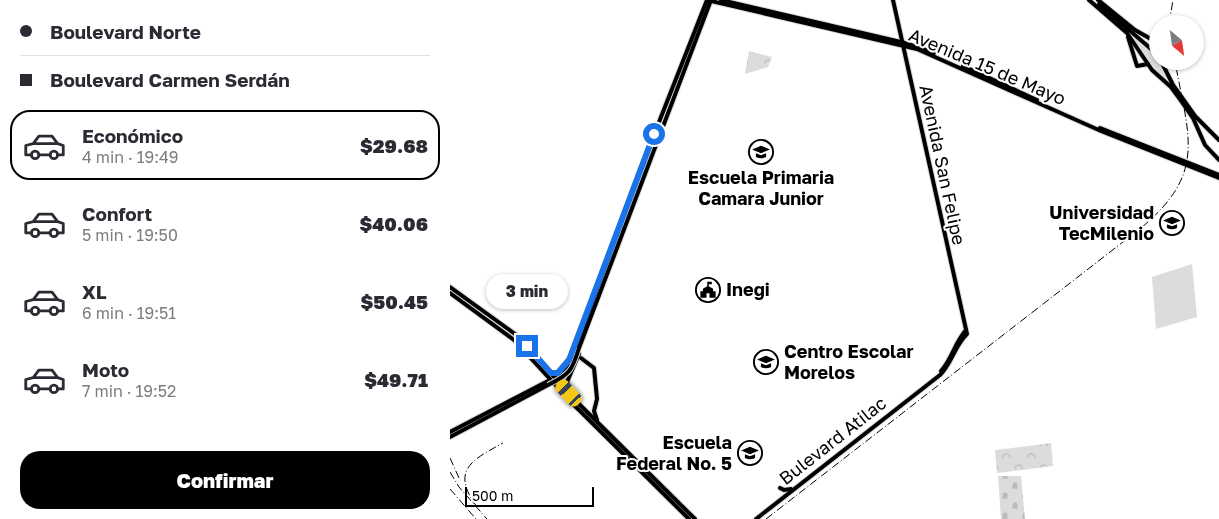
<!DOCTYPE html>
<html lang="es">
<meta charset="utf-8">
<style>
body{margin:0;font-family:"Golos Text",sans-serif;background:#f7f7f7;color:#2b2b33;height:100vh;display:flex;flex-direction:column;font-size:19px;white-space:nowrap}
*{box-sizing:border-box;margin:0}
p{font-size:16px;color:#7c7c81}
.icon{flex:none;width:28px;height:28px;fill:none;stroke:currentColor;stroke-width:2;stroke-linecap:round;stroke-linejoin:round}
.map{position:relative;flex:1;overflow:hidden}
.panel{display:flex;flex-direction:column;background:#fff;width:450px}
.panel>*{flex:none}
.top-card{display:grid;align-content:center;height:110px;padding:0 20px;background:#fff}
.needle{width:32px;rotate:151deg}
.buttons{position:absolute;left:699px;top:15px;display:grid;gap:10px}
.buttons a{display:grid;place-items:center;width:55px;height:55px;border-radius:50%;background:#fff;box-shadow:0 1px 4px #0004;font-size:25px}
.scale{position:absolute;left:15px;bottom:12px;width:129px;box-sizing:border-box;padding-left:5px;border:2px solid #000;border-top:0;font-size:14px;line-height:18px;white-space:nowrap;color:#000;-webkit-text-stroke:4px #fff;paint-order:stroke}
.end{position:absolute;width:22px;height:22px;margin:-11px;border:6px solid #1a73e8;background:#fff;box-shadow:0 0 0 2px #fff}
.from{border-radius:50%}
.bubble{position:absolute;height:35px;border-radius:18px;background:#fff;box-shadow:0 1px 4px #0004;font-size:16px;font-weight:800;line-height:35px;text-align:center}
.car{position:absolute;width:15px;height:30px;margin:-15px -8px;border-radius:6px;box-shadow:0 0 4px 1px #0007;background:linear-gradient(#f5c518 24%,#345 0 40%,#f5c518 0 76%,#345 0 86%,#f5c518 0)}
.top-card b{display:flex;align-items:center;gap:18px;height:48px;font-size:19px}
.top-card b+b{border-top:1px solid #e1e1e2}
.top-card i{width:12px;height:12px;background:#2b2b33}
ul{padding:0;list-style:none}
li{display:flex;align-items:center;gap:15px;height:70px;margin:0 10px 8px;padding:0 10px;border:2px solid transparent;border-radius:20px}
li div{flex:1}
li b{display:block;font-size:19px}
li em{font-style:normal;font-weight:800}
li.on{border-color:#000}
li>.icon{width:45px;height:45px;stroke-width:1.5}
.button{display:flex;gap:10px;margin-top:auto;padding:10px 20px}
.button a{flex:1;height:58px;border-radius:20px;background:#000;color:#fff;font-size:20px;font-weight:800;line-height:58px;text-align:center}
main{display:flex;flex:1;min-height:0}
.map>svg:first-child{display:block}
</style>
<main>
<section class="panel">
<div class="top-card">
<b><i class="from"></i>Boulevard Norte</b>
<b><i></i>Boulevard Carmen Serdán</b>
</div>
<ul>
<li class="on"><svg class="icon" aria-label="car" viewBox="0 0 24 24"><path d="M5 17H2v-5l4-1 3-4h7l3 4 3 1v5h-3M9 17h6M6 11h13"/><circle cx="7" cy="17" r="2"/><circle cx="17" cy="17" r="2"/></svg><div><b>Económico</b><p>4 min · 19:49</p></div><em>$29.68</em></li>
<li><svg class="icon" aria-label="car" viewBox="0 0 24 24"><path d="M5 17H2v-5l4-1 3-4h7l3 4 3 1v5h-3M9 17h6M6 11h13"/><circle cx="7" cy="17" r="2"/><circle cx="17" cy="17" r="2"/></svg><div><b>Confort</b><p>5 min · 19:50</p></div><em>$40.06</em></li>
<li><svg class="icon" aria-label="car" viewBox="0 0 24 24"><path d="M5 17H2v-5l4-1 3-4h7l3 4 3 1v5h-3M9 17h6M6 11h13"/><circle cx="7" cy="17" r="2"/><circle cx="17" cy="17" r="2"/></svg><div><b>XL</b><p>6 min · 19:51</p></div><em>$50.45</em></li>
<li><svg class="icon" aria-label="car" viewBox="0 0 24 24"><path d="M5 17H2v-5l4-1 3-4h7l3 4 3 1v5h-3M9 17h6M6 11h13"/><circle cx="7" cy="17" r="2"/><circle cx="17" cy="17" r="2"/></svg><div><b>Moto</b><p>7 min · 19:52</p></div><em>$49.71</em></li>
</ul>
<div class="button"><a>Confirmar</a></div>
</section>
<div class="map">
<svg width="769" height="519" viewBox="0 0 769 519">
<defs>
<pattern id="cemetery-stones" width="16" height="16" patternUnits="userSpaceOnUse" patternTransform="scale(1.25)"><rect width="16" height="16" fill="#dcdcdc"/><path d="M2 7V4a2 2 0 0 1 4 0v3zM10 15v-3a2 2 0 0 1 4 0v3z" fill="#bbb"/></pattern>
<pattern id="park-crowns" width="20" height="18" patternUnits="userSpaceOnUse" patternTransform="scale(1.25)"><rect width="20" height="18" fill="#dcdcdc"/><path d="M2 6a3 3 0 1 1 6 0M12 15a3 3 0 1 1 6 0" fill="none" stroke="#bbb"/></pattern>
</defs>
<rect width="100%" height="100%" fill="#fff"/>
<polygon fill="url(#cemetery-stones)" points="548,476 571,476 575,519 551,519"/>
<g fill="url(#park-crowns)">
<polygon points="682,37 704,52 721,87 698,64"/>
<polygon points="299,51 322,57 318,67 295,74"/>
<polygon points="601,443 603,466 547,473 545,450"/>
</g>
<polygon fill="#dcdcdc" points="742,264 747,317 706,329 702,277"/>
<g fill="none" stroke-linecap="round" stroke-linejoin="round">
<defs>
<g id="major">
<polyline points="257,0 467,49 651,131 769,178"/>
<polyline points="271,0 455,43 484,53"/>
<polyline points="639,0 677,33 702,70 721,87 732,102 743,118 755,145 769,160"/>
<polyline points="648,0 685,30 708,43"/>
<polyline points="649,4 708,55"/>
<polyline points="678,37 687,66 698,64"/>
<polyline points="711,61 723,85 745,116 769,140"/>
<polyline points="513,66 587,100"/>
<polyline points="650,128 769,175"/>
<polyline points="0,287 65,334 124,399 245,519"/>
<polyline points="0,293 64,340 124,405 239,519"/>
<polyline points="129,348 261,0"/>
<polyline points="131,358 144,368 147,399 144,411 147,420"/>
<path d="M 491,371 C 502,359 505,342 516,330"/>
<polyline points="106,374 119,359"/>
<polyline points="106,376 117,368 123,355 189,173 257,0"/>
<polyline points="120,391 117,382 129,354"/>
<polyline points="0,432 100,380"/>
<polyline points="0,437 98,385"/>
<polyline points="330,488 334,490 341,489"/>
<path d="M 306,519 L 490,375 C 502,363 505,345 517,334 L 443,0"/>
</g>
</defs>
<use href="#major" stroke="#dbdbdb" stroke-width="6"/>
<use href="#major" stroke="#000" stroke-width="4"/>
<g stroke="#000" stroke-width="1" stroke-dasharray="8 2.5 1 2.5" stroke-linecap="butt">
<polyline points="719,24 723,0"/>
<polyline points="0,458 9,478"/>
<polyline points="0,472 9,487 37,519"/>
<polyline points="0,489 26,519"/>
<path d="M 27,507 C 0,470 22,460 53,443"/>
<path d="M 316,519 L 691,228 C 758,172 738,136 725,61"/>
</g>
<defs>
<path id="major-bridge" d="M 98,385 C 120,374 122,371 129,348"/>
</defs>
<use href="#major-bridge" stroke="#dbdbdb" stroke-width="6" stroke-linecap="butt"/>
<use href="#major-bridge" stroke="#000" stroke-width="4"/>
</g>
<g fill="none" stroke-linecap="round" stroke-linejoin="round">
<polyline stroke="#1a73e8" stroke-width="6" points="77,346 101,373 108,373 119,360 204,134"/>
</g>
<defs>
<symbol id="university-ring" viewBox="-11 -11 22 22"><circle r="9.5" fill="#fff" stroke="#000" stroke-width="1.5"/><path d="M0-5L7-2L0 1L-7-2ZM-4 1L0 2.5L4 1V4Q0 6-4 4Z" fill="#000"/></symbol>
<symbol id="civic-ring" viewBox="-11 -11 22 22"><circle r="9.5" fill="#fff" stroke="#000" stroke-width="1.5"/><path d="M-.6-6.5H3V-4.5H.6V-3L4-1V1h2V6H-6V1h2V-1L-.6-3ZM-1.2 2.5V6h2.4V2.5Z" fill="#000"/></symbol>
</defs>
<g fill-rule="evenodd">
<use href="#university-ring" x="297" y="138" width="28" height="28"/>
<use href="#university-ring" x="708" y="209" width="28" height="28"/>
<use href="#civic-ring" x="244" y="276" width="28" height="28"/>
<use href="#university-ring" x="302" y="348" width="28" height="28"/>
<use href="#university-ring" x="286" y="439" width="28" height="28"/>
</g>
<g text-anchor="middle" stroke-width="4" stroke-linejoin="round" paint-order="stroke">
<g font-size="18" fill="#000" stroke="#fff">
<text transform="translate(537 67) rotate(23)" y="6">Avenida 15 de Mayo</text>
<text transform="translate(492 165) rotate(78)" y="6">Avenida San Felipe</text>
<text transform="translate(383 441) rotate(-38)" y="6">Bulevard Atilac</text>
</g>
<g font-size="18" font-weight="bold" fill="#000" stroke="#fff" text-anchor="end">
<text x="311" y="184" text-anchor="middle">Escuela Primaria<tspan x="311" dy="21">Camara Junior</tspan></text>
<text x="704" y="219">Universidad<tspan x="704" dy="21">TecMilenio</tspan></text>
<text x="276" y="296" text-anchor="start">Inegi</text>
<text x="334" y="358" text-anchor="start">Centro Escolar<tspan x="334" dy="21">Morelos</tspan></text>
<text x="282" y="449">Escuela<tspan x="282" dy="21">Federal No. 5</tspan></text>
</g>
</g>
</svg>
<div class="buttons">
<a><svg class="needle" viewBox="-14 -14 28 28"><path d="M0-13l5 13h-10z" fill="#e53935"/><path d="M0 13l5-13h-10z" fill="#7c7c81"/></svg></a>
</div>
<div class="scale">500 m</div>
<i class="end from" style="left:204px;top:134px"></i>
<i class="end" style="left:77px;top:346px"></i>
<div class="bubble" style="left:36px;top:274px;width:82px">3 min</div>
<i class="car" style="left:119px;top:393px;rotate:317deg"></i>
</div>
</main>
